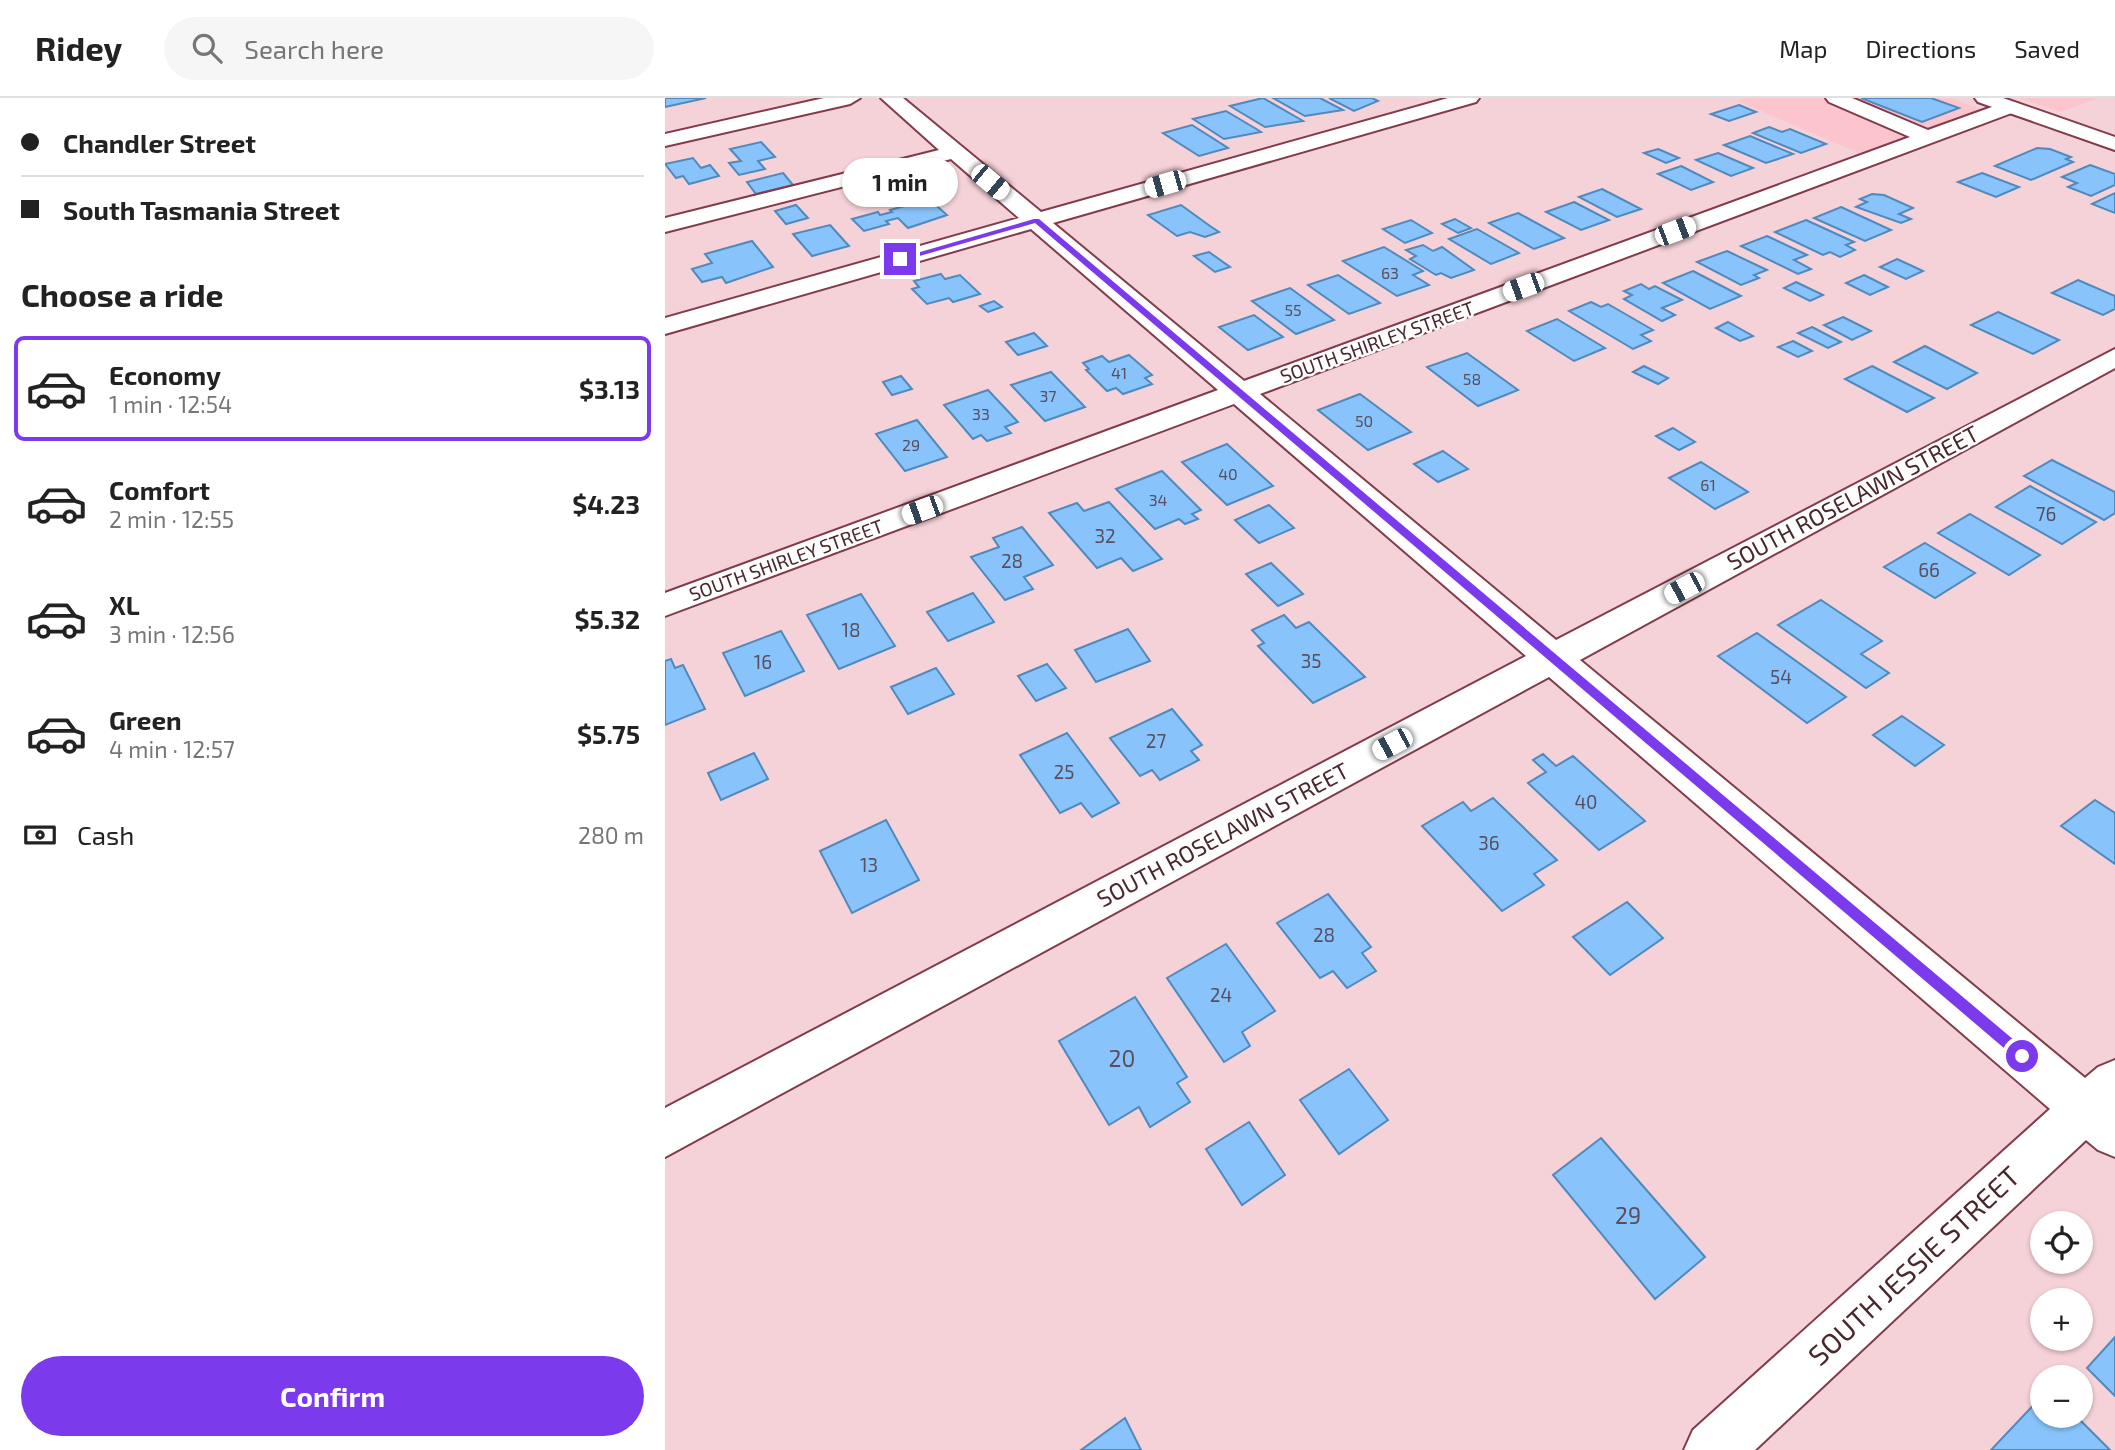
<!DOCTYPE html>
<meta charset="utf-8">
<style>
body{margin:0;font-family:"Exo 2",sans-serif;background:#f6f6f6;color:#222;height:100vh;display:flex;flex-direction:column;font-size:26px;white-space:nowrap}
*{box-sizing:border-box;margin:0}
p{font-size:23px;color:#767676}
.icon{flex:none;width:38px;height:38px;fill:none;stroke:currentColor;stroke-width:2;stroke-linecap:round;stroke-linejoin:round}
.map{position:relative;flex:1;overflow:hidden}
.side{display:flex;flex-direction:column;background:#fff;width:665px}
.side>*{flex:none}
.top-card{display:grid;align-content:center;height:154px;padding:0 21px;background:#fff}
.tools{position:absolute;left:1365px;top:1113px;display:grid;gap:14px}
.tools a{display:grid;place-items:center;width:63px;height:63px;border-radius:50%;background:#fff;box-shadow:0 2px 5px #0004;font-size:35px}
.end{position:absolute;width:32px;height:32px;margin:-16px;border:9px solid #7c3aed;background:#fff;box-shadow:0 0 0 4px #fff}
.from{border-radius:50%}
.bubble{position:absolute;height:49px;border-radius:24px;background:#fff;box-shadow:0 2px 5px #0004;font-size:23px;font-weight:700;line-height:49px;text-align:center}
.car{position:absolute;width:21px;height:42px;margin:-21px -10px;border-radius:9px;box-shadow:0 0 5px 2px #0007;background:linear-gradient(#fff 24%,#345 0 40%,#fff 0 76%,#345 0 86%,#fff 0)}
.top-card b{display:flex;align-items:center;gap:24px;height:66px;font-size:26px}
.top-card b+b{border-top:2px solid #e0e0e0}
.top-card i{width:18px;height:18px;background:#222}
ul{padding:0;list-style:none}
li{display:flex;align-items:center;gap:21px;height:105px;margin:0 14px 10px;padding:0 7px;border:4px solid transparent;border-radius:10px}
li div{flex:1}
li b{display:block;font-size:26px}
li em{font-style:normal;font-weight:700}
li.on{border-color:#7c3aed}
li>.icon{width:63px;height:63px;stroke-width:1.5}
h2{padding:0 21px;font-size:32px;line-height:84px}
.pay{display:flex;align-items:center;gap:18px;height:77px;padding:0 21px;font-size:26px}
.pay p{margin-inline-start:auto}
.action{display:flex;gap:14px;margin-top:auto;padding:14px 21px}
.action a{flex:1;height:80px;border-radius:42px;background:#7c3aed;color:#fff;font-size:28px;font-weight:700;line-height:80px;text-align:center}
header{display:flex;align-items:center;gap:42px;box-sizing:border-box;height:98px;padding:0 35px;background:#fff;border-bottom:2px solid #e0e0e0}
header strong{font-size:33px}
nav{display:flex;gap:38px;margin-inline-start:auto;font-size:24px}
.search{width:490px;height:63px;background:#f6f6f6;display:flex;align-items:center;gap:18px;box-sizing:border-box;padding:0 24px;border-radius:38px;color:#767676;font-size:26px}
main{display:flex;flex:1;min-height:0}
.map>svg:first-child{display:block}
</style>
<header>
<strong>Ridey</strong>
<div class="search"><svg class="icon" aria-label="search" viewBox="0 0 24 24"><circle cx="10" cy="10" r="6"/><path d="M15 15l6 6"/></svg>Search here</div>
<nav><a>Map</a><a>Directions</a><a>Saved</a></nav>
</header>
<main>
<section class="side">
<div class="top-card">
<b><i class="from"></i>Chandler Street</b>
<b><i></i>South Tasmania Street</b>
</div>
<h2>Choose a ride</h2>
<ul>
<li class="on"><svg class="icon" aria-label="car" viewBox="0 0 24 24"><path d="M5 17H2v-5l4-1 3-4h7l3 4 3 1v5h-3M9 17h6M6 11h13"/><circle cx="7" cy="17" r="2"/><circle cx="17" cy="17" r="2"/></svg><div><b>Economy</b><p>1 min · 12:54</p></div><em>$3.13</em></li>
<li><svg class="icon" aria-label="car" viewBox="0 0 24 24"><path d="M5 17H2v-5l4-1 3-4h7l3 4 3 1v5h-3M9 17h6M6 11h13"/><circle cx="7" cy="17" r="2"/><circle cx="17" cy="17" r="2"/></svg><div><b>Comfort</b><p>2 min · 12:55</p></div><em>$4.23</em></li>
<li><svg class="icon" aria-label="car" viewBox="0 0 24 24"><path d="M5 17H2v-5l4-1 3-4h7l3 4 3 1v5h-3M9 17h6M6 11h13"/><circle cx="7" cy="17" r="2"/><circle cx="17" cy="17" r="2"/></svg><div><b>XL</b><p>3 min · 12:56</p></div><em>$5.32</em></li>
<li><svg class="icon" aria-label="car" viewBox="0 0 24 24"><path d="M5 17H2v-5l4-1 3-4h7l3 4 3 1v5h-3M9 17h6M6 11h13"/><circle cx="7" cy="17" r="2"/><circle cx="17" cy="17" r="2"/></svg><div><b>Green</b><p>4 min · 12:57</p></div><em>$5.75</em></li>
</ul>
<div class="pay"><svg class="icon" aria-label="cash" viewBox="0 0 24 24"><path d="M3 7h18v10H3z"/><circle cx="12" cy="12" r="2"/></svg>Cash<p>280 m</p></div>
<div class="action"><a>Confirm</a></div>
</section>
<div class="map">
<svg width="1450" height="1352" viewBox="0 0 1450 1352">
<rect width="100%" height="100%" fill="#f5d2d8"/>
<g fill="#fcc4cd">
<polygon points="1081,0 1285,0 1317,12 1196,56 1073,3"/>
<polygon points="1354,0 1433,0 1395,14"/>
</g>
<g fill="#88c4fb" stroke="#4f89bd" stroke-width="2">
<polygon points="0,0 41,0 0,9"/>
<polygon points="598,0 633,20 638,23 600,29 565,8"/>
<polygon points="608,0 655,0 678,12 640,18"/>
<polygon points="664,0 707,0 713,3 689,13"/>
<polygon points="1196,0 1266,0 1294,10 1257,24"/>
<polygon points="1074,7 1091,14 1064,23 1046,16"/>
<polygon points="561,13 593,32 596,34 559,41 528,21"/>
<polygon points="527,27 563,50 534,58 498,35"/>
<polygon points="1104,29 1117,34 1125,31 1161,46 1136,55 1088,35"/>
<polygon points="1085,38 1128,56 1101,65 1059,47"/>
<polygon points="96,44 110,59 93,63 100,71 74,77 64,65 76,63 65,51"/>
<polygon points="1372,50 1385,51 1406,59 1401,61 1408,64 1366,82 1330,68"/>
<polygon points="993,51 1014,60 1001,65 979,55"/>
<polygon points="1053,55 1088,70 1066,78 1031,62"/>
<polygon points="28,60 36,70 45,67 54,78 24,86 18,78 11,80 0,66"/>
<polygon points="1425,67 1450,76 1450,87 1426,98 1403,89 1412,85 1397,79"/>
<polygon points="1016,68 1048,84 1026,92 993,76"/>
<polygon points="118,75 128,87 91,96 82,84"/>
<polygon points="1317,75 1354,89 1331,99 1293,84"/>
<polygon points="937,91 976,111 952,119 914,99"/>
<polygon points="1450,95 1450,115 1427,106"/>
<polygon points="1207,96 1219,97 1248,110 1234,116 1246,121 1236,125 1191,109 1202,104 1195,101"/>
<polygon points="264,101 282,117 243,130 233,120 221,123 224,126 199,133 187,121 213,114 215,117 227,114 225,112"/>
<polygon points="909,104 944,122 916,132 881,114"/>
<polygon points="131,107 143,120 121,126 110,113"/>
<polygon points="516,107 545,128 554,134 540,139 525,134 512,138 483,117"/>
<polygon points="1176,109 1226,132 1200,143 1149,120"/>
<polygon points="853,115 899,140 869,151 824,125"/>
<polygon points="790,121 806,130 793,135 777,126"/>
<polygon points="746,122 767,135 740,145 718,131"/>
<polygon points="1141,122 1189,144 1181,147 1190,152 1175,159 1165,154 1158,157 1110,134"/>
<polygon points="165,127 184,148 147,158 128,136"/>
<polygon points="812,131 854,155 826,166 784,141"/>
<polygon points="1102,138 1142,157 1129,162 1146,171 1133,176 1076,148"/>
<polygon points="87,143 108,169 61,185 57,179 37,184 27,171 47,165 40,156"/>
<polygon points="758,147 768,153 777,149 809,172 786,180 776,175 771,177 745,161 751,158 741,152"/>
<polygon points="719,149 758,173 748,177 764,187 732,198 678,163"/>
<polygon points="1062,153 1102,172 1089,177 1094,180 1076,187 1032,164"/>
<polygon points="544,154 565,169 550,174 529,158"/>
<polygon points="1232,161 1258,173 1241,181 1215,169"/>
<polygon points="1028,173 1076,198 1045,211 998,185"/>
<polygon points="276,176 280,181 295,177 315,196 288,204 284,200 262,206 247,191 254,189 249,183"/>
<polygon points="673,177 715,205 684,216 643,187"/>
<polygon points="1199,177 1223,189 1205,197 1181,185"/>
<polygon points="1413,182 1450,198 1450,211 1438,217 1387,195"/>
<polygon points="1131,184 1158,197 1145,203 1119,190"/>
<polygon points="976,186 984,191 990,188 1017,202 997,210 1010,217 997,223 959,201 967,197 959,193"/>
<polygon points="625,190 669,222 631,236 587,203"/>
<polygon points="329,203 337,209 323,214 315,208"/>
<polygon points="926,204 936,209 943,206 988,232 976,237 986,243 968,251 904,213"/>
<polygon points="1333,214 1394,242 1368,256 1306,227"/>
<polygon points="589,217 618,239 583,252 554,229"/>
<polygon points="1178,219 1206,233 1187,242 1159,227"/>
<polygon points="892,221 940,250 909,263 862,233"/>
<polygon points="1063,224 1088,238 1075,243 1051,230"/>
<polygon points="1147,229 1176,244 1163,250 1133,235"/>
<polygon points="369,235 382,248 353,257 341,244"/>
<polygon points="1128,243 1147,253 1133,259 1113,249"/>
<polygon points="1260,248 1312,275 1282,291 1229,264"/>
<polygon points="802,255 853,292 813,308 762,269"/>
<polygon points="464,257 487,277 480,280 487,286 458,296 451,290 442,293 421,272 424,271 418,265 437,258 444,264"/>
<polygon points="979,268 1003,280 993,286 968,274"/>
<polygon points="1207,268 1269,300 1242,314 1180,281"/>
<polygon points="386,274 420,309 380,323 346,287"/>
<polygon points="236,278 247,291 227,297 218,284"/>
<polygon points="323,292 353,324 340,329 346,335 322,343 316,337 308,341 279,307"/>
<polygon points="695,296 746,334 703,352 653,312"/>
<polygon points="252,322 282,359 240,373 211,336"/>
<polygon points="1008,330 1030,344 1014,352 991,338"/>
<polygon points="562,346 608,388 562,407 517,364"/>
<polygon points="778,353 803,371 773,384 749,366"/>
<polygon points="1387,362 1450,394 1450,415 1439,422 1359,378"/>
<polygon points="1036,364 1083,394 1050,411 1004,380"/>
<polygon points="497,373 536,412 527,416 533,421 520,426 514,421 490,431 451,391"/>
<polygon points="1365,388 1431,424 1397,446 1331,409"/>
<polygon points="444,404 497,461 468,473 456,460 432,470 384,415 412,405 419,413"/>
<polygon points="604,407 629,430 594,445 570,422"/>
<polygon points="1305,416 1375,457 1344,477 1273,435"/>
<polygon points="357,429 388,467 359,479 368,491 340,502 306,459 334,449 328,440"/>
<polygon points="1260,445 1310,475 1270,500 1219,469"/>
<polygon points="606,465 638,496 613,508 581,476"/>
<polygon points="308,495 329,524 283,543 262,514"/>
<polygon points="196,496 230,548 174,571 142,517"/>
<polygon points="1156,502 1217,543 1196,556 1224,575 1201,590 1113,527"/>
<polygon points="619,517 631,530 644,524 700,579 648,605 593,548 599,545 587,532"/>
<polygon points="463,531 485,563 431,584 410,552"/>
<polygon points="116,533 139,573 80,598 58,555"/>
<polygon points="1092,535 1181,599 1142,625 1053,558"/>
<polygon points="6,561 10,570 18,567 40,611 0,627 0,563"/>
<polygon points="382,566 401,590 371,603 353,578"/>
<polygon points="271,570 289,596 243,616 226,589"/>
<polygon points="507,611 537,647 526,653 534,662 495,682 487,672 475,678 445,640"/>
<polygon points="1237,618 1279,647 1250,668 1208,637"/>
<polygon points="402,635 454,705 427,719 416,705 395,715 355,657"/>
<polygon points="89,655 103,681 56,702 43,675"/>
<polygon points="878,656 891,668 908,658 980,723 934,752 863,685 881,674 868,662"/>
<polygon points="828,700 892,762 869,776 879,787 837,813 757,728 798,704 806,713"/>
<polygon points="1430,702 1450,715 1450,766 1396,728"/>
<polygon points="221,722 254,782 187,815 155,753"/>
<polygon points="663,796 706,849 697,855 711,873 682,890 668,873 655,880 612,825"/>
<polygon points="962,804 998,840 945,877 908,839"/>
<polygon points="561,846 610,913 577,934 585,948 559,964 502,880"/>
<polygon points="470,899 522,979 512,985 525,1004 485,1029 474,1009 444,1027 394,943"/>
<polygon points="684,971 723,1022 674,1056 635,1002"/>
<polygon points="584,1024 620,1077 577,1107 541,1051"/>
<polygon points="936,1040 1040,1159 990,1201 888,1077"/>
<polygon points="1450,1239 1450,1298 1422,1270"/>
<polygon points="1377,1298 1377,1318 1411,1318 1445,1352 1326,1352"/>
<polygon points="460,1320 476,1352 416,1352"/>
</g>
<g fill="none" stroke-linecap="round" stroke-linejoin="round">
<defs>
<g id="minor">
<polygon points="159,0 195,0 185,6 0,48 0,36"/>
<polygon points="216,0 238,0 376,114 783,0 814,0 811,4 388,125 579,283 1245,39 1164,4 1161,0 1187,0 1263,32 1338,5 1352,5 1355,9 1352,13 595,296 891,542 1450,251 1450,270 915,562 1420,980 1433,969 1450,962 1450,1059 1433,1052 1421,1042 1090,1352 1019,1352 1028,1332 1385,1011 884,579 0,1059 0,1010 861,558 569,306 0,518 0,495 553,292 366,131 0,236 0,220 354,120 286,61 0,134 0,120 274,52"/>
</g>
<polygon id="major" points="1310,0 1338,0 1450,39 1450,52 1313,4"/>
</defs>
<use href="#minor" stroke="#823b4b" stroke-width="4"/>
<use href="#major" stroke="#823b4b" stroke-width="4"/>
<use href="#minor" fill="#fff" fill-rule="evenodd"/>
<use href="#major" fill="#fff" fill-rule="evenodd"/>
</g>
<polygon fill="#7c3aed" points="369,121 374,121 1362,953 1362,962 1353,962 370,125 237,163 231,161"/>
<g text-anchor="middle" stroke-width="5" stroke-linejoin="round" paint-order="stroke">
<g font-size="16" fill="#584e60">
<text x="725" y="181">63</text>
<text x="628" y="218">55</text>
<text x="454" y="281">41</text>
<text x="807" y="287">58</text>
<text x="383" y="304">37</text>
<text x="316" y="322">33</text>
<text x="699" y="329">50</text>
<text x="246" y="353">29</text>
<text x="563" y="382">40</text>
<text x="1043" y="393">61</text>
<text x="493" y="408">34</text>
</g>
<g font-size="19" fill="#48272d" stroke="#fdfdfd">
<text transform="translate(712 244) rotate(-20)" y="7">SOUTH SHIRLEY STREET</text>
<text transform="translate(121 462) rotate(-20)" y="7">SOUTH SHIRLEY STREET</text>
</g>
<g font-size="19" fill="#584e60">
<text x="1381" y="423">76</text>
<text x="440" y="445">32</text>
<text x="347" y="470">28</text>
<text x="1264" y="479">66</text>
<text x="186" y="539">18</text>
<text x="646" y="570">35</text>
<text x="98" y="571">16</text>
<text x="1116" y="586">54</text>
<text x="491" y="650">27</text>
<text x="399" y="681">25</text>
<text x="921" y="711">40</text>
<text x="824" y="752">36</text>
<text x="204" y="774">13</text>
<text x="659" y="844">28</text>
<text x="556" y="904">24</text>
</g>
<g font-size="23" fill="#48272d" stroke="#fdfdfd">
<text transform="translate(1188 400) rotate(-28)" y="8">SOUTH ROSELAWN STREET</text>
<text transform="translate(558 737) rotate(-28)" y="8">SOUTH ROSELAWN STREET</text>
</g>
<g font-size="23" fill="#584e60">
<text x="457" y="969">20</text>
<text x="963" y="1126">29</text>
</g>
<g font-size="28" fill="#48272d" stroke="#fdfdfd">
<text transform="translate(1249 1168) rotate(-43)" y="10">SOUTH JESSIE STREET</text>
</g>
</g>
</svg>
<div class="tools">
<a><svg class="icon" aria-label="locate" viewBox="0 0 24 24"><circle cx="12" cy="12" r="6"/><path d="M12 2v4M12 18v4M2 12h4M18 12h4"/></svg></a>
<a>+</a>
<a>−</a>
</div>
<i class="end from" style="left:1357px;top:958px"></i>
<i class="end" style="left:235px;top:161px"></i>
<div class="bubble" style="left:177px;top:60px;width:116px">1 min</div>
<i class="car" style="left:325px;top:84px;rotate:130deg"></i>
<i class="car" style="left:500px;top:86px;rotate:254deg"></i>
<i class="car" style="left:1010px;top:133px;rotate:69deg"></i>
<i class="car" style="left:858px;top:189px;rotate:250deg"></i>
<i class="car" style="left:257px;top:412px;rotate:250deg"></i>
<i class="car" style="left:1019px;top:490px;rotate:242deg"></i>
<i class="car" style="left:727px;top:646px;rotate:242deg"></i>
</div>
</main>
